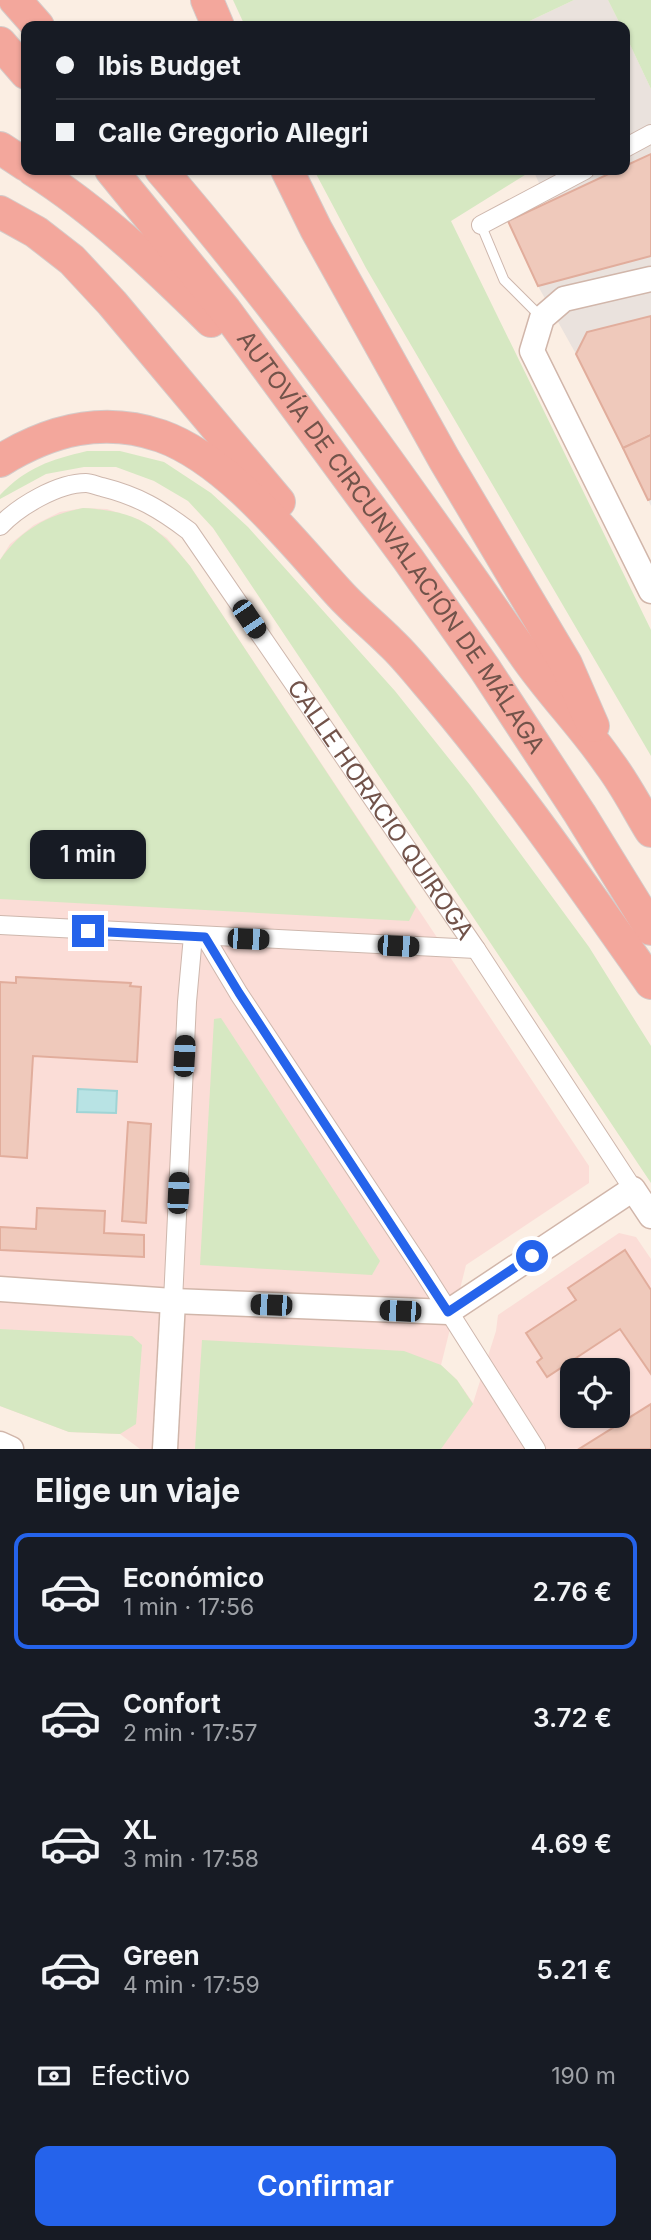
<!DOCTYPE html>
<html lang="es">
<meta charset="utf-8">
<style>
body{margin:0;font-family:Inter,sans-serif;background:#242831;color:#f1f3f6;height:100vh;display:flex;flex-direction:column;font-size:26px;white-space:nowrap}
*{box-sizing:border-box;margin:0}
p{font-size:23px;color:#9ea1a6}
.icon{flex:none;width:38px;height:38px;fill:none;stroke:currentColor;stroke-width:2;stroke-linecap:round;stroke-linejoin:round}
.map{position:relative;height:1449px;overflow:hidden}
.panel{display:flex;flex-direction:column;background:#171b24;flex:1}
.panel>*{flex:none}
.hud{position:absolute;left:21px;top:21px;width:609px;height:154px;border-radius:14px;box-shadow:0 2px 5px #0004;display:grid;align-content:center;height:154px;padding:0 35px;background:#171b24}
.tools{position:absolute;left:560px;top:1358px;display:grid;gap:14px}
.tools a{display:grid;place-items:center;width:70px;height:70px;border-radius:14px;background:#171b24;box-shadow:0 2px 5px #0004;font-size:35px}
.end{position:absolute;width:32px;height:32px;margin:-16px;border:9px solid #2563eb;background:#fff;box-shadow:0 0 0 4px #fff}
.from{border-radius:50%}
.bubble{position:absolute;height:49px;border-radius:14px;background:#171b24;box-shadow:0 2px 5px #0004;font-size:23px;font-weight:600;line-height:49px;text-align:center}
.car{position:absolute;width:21px;height:42px;margin:-21px -10px;border-radius:9px;box-shadow:0 0 5px 2px #0007;background:linear-gradient(#222 24%,#8ab4d8 0 40%,#222 0 76%,#8ab4d8 0 86%,#222 0)}
.hud b{display:flex;align-items:center;gap:24px;height:66px;font-size:26px}
.hud b+b{border-top:2px solid #363941}
.hud i{width:18px;height:18px;background:#f1f3f6}
ul{padding:0;list-style:none}
li{display:flex;align-items:center;gap:21px;height:116px;margin:0 14px 10px;padding:0 21px;border:4px solid transparent;border-radius:14px}
li div{flex:1}
li b{display:block;font-size:26px}
li em{font-style:normal;font-weight:600}
li.current{border-color:#2563eb}
li>.icon{width:63px;height:63px;stroke-width:1.5}
h2{padding:0 35px;font-size:32px;line-height:84px}
.pay{display:flex;align-items:center;gap:18px;height:77px;padding:0 35px;font-size:26px}
.pay p{margin-inline-start:auto}
.action{display:flex;gap:14px;margin-top:auto;padding:14px 35px}
.action a{flex:1;height:80px;border-radius:14px;background:#2563eb;color:#fff;font-size:28px;font-weight:600;line-height:80px;text-align:center}
.map>svg:first-child{display:block}
</style>
<div class="map">
<svg width="651" height="1449" viewBox="0 0 651 1449">
<rect width="100%" height="100%" fill="#fbeee3"/>
<path fill="#fbddd7" fill-rule="evenodd" d="M 83,508 L 107,509 L 140,520 L 167,538 L 190,566 L 589,1166 L 589,1183 L 466,1265 L 441,1365 L 457,1380 L 473,1403 L 496,1331 L 498,1315 L 619,1233 L 636,1237 L 651,1259 L 651,1449 L 140,1449 L 120,1434 L 69,1432 L 0,1406 L 0,560 L 10,544 L 34,525 L 60,512 ZM 572,1370 L 618,1370 L 618,1416 L 572,1416 Z"/>
<g fill="#eae2dd">
<polygon points="574,0 608,0 621,26 519,26"/>
<polygon points="625,34 651,89 651,506 576,354 538,286 508,221 548,202 533,170 625,170"/>
</g>
<g fill="#d6e8c2">
<polygon points="233,0 574,0 519,26 245,26"/>
<polygon points="608,0 651,0 651,89 625,34 625,26 621,26"/>
<polygon points="314,170 533,170 451,221 651,630 651,756 366,268"/>
<path d="M 87,451 L 120,451 L 164,462 L 211,493 L 248,527 L 395,691 L 470,785 L 589,947 L 651,1046 L 651,1183 L 213,528 L 188,501 L 154,481 L 116,467 L 84,467 L 46,474 L 0,499 L 0,495 C 27,467 50,460 87,451 Z"/>
<path d="M 83,508 C 137,511 157,525 190,566 L 416,907 L 409,921 L 0,899 L 0,560 C 20,530 48,515 83,508 Z"/>
<polygon points="221,1018 380,1261 372,1275 200,1265 214,1019"/>
<polygon points="0,1329 132,1336 142,1345 136,1424 120,1434 69,1432 0,1406"/>
<polygon points="202,1340 404,1351 441,1365 457,1380 473,1404 441,1449 195,1449"/>
</g>
<polygon fill="#b8e3e4" stroke="#9fd4d5" stroke-width="2" points="78,1089 117,1091 116,1113 77,1112"/>
<g fill="#efc9bb" stroke="#e1ad9c" stroke-width="2">
<polygon points="651,154 651,256 538,286 508,221 617,170 625,170 625,166"/>
<polygon points="651,316 651,435 623,448 576,354 587,332"/>
<polygon points="651,435 651,499 648,500 623,448"/>
<polygon points="16,977 131,983 130,986 141,987 137,1062 33,1056 27,1158 0,1156 0,982 16,983"/>
<polygon points="128,1122 151,1124 146,1223 122,1221"/>
<polygon points="37,1208 105,1211 104,1233 144,1235 144,1257 0,1250 0,1227 36,1229"/>
<polygon points="625,1250 651,1290 651,1374 620,1329 547,1377 537,1362 542,1358 526,1333 576,1300 568,1288"/>
<polygon points="651,1404 651,1449 579,1449"/>
</g>
<g fill="none" stroke-linecap="round" stroke-linejoin="round">
<defs>
<polyline id="lane" points="481,225 504,280 541,317"/>
<g id="street">
<polyline points="625,148 651,134"/>
<polyline points="481,225 585,170"/>
<path id="s1" d="M 0,526 C 19,506 58,483 86,483 C 91,483 97,486 102,487 C 138,496 160,509 189,531 L 476,949 L 633,1189"/>
<polyline points="0,925 476,949"/>
<polyline points="205,937 239,994 423,1271 536,1449"/>
<polyline points="173,1301 187,1002 193,936"/>
</g>
<g id="secondary">
<polyline points="651,279 564,299 542,318 532,351 651,591"/>
<polyline points="0,1289 173,1301 448,1312 633,1189 651,1216"/>
<polyline points="0,1444 11,1449"/>
<polyline points="165,1449 173,1301"/>
</g>
<g id="highway">
<polyline points="15,0 38,26"/>
<polyline points="207,0 218,26"/>
<polyline points="0,43 26,73"/>
<polyline points="0,148 26,165"/>
<path d="M 33,170 C 99,212 155,266 211,321"/>
<path id="s2" d="M 111,170 L 225,310 L 408,559 L 485,669 L 580,814 L 651,929"/>
<path d="M 161,170 C 293,323 409,489 524,654 C 550,692 583,725 609,763 C 625,784 637,808 651,831"/>
<polyline points="287,170 316,229 444,459 566,664 593,726"/>
<polyline points="0,212 36,232 72,260 112,303 279,502"/>
<path d="M 0,461 C 50,430 103,416 161,436 C 228,460 290,539 338,592 C 354,610 373,625 391,643 C 404,655 415,669 426,682 C 506,775 580,882 651,983"/>
</g>
</defs>
<use href="#lane" stroke="#ceb7ad" stroke-width="11"/>
<use href="#street" stroke="#ceb7ad" stroke-width="20"/>
<use href="#secondary" stroke="#d1b6aa" stroke-width="27"/>
<use href="#highway" stroke="#d5cbc9" stroke-width="34"/>
<use href="#lane" stroke="#fff" stroke-width="9"/>
<use href="#street" stroke="#fff" stroke-width="18"/>
<use href="#secondary" stroke="#fff" stroke-width="24"/>
<use href="#highway" stroke="#f3a79c" stroke-width="32"/>
</g>
<g fill="none" stroke-linecap="round" stroke-linejoin="round">
<polyline stroke="#2563eb" stroke-width="9" points="88,931 205,937 239,993 448,1312 532,1256"/>
</g>
<g text-anchor="middle" stroke-width="6" stroke-linejoin="round" paint-order="stroke">
<g font-size="24" fill="#72534a" stroke="#fef3e9">
<text dy="8" stroke="none"><textPath href="#s2" startOffset="466">AUTOVÍA DE CIRCUNVALACIÓN DE MÁLAGA</textPath></text>
<text dy="8" stroke="none"><textPath href="#s1" startOffset="551">CALLE HORACIO QUIROGA</textPath></text>
</g>
</g>
</svg>
<div class="tools">
<a><svg class="icon" aria-label="locate" viewBox="0 0 24 24"><circle cx="12" cy="12" r="6"/><path d="M12 2v4M12 18v4M2 12h4M18 12h4"/></svg></a>
</div>
<i class="end from" style="left:532px;top:1256px"></i>
<i class="end" style="left:88px;top:931px"></i>
<div class="bubble" style="left:30px;top:830px;width:116px">1 min</div>
<i class="car" style="left:249px;top:619px;rotate:146deg"></i>
<i class="car" style="left:248px;top:939px;rotate:92deg"></i>
<i class="car" style="left:398px;top:946px;rotate:93deg"></i>
<i class="car" style="left:184px;top:1056px;rotate:3deg"></i>
<i class="car" style="left:178px;top:1193px;rotate:3deg"></i>
<i class="car" style="left:271px;top:1305px;rotate:272deg"></i>
<i class="car" style="left:400px;top:1311px;rotate:272deg"></i>
<div class="hud">
<b><i class="from"></i>Ibis Budget</b>
<b><i></i>Calle Gregorio Allegri</b>
</div>
</div>
<section class="panel">
<h2>Elige un viaje</h2>
<ul>
<li class="current"><svg class="icon" aria-label="car" viewBox="0 0 24 24"><path d="M5 17H2v-5l4-1 3-4h7l3 4 3 1v5h-3M9 17h6M6 11h13"/><circle cx="7" cy="17" r="2"/><circle cx="17" cy="17" r="2"/></svg><div><b>Económico</b><p>1 min · 17:56</p></div><em>2.76 €</em></li>
<li><svg class="icon" aria-label="car" viewBox="0 0 24 24"><path d="M5 17H2v-5l4-1 3-4h7l3 4 3 1v5h-3M9 17h6M6 11h13"/><circle cx="7" cy="17" r="2"/><circle cx="17" cy="17" r="2"/></svg><div><b>Confort</b><p>2 min · 17:57</p></div><em>3.72 €</em></li>
<li><svg class="icon" aria-label="car" viewBox="0 0 24 24"><path d="M5 17H2v-5l4-1 3-4h7l3 4 3 1v5h-3M9 17h6M6 11h13"/><circle cx="7" cy="17" r="2"/><circle cx="17" cy="17" r="2"/></svg><div><b>XL</b><p>3 min · 17:58</p></div><em>4.69 €</em></li>
<li><svg class="icon" aria-label="car" viewBox="0 0 24 24"><path d="M5 17H2v-5l4-1 3-4h7l3 4 3 1v5h-3M9 17h6M6 11h13"/><circle cx="7" cy="17" r="2"/><circle cx="17" cy="17" r="2"/></svg><div><b>Green</b><p>4 min · 17:59</p></div><em>5.21 €</em></li>
</ul>
<div class="pay"><svg class="icon" aria-label="cash" viewBox="0 0 24 24"><path d="M3 7h18v10H3z"/><circle cx="12" cy="12" r="2"/></svg>Efectivo<p>190 m</p></div>
<div class="action"><a>Confirmar</a></div>
</section>
